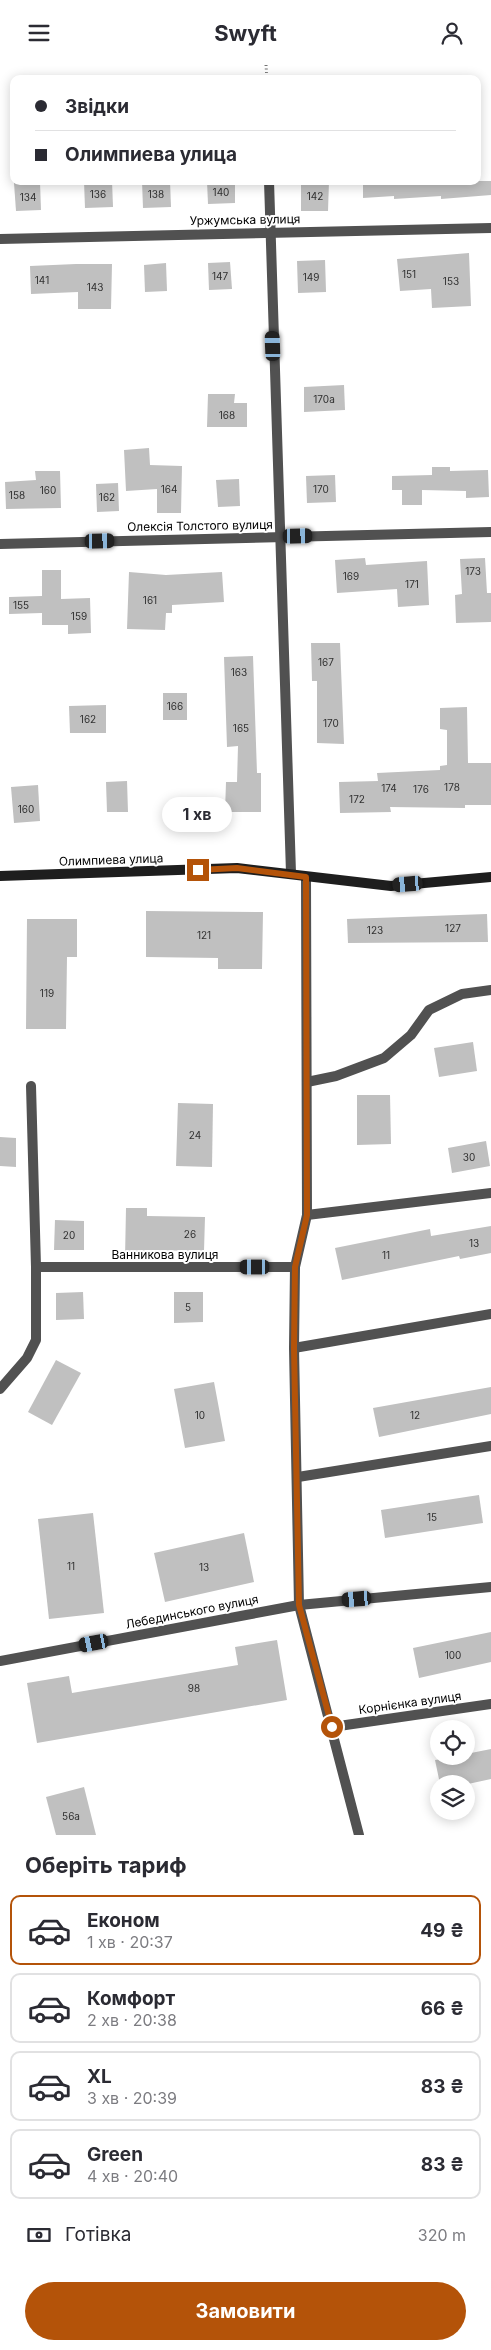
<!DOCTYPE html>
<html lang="uk">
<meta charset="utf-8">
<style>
body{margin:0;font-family:Inter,sans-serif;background:#f2f2f3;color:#2b2b33;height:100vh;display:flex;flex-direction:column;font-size:19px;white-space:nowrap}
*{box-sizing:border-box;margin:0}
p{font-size:16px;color:#7c7c81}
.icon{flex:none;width:28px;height:28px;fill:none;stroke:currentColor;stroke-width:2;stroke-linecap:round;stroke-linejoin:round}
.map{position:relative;height:1770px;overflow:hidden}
.panel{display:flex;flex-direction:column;background:#fff;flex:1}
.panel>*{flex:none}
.hud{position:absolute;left:10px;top:10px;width:471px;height:110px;border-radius:10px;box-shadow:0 2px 12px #0003;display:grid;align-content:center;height:110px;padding:0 25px;background:#fff}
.fabs{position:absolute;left:430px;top:1655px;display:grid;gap:10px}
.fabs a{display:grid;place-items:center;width:45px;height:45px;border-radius:50%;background:#fff;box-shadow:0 2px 12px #0003;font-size:25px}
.end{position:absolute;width:22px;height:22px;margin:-11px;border:6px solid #b45309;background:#fff;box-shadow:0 0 0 2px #fff}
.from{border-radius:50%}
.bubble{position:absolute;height:35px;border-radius:18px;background:#fff;box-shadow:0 2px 12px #0003;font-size:16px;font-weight:700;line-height:35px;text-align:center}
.car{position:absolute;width:15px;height:30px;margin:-15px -8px;border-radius:6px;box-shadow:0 0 4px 1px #0007;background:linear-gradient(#222 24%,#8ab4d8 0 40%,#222 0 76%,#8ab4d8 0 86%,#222 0)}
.hud b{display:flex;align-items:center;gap:18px;height:48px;font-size:19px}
.hud b+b{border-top:1px solid #e1e1e2}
.hud i{width:12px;height:12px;background:#2b2b33}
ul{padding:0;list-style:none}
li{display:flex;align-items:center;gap:15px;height:70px;margin:0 10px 8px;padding:0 15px;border:2px solid #e1e1e2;border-radius:10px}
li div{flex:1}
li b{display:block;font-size:19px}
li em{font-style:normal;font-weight:700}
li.active{border-color:#b45309}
li>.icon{width:45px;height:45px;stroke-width:1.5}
h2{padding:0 25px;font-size:22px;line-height:60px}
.pay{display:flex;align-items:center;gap:12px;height:55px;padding:0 25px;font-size:19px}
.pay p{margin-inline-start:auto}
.cta{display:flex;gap:10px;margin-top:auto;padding:10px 25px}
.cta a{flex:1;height:58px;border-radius:30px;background:#b45309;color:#fff;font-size:20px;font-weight:700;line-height:58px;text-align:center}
header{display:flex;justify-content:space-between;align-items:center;height:65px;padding:0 25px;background:#fff;font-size:22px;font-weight:700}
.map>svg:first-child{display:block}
</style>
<header><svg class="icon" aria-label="menu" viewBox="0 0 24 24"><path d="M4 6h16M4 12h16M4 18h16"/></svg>Swyft<svg class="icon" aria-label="person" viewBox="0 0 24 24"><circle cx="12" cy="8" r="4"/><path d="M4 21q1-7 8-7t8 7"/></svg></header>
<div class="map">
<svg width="491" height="1770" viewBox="0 0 491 1770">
<rect width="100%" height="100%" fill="#fff"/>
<g fill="#c0c0c0">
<polygon points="84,116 112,116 113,142 85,143"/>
<polygon points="142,116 170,116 171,142 143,143"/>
<polygon points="207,116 235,116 235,138 208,139"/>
<polygon points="301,116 329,116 328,146 301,146"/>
<polygon points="363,116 491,116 491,130 441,134 441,131 394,134 394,131 363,133"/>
<polygon points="40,117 41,145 16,146 14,118"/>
<polygon points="469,188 471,241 432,243 431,224 400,226 397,194"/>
<polygon points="325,195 326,227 298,228 297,196"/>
<polygon points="230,197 232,224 209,225 208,198"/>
<polygon points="166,198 167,226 145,227 144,200"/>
<polygon points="76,199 112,199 111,244 78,244 78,227 31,229 30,201"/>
<polygon points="344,320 345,345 304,347 304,322"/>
<polygon points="208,329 235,329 234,338 247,338 247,362 207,362"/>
<polygon points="149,383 150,400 182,401 181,448 157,448 157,424 126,426 124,385"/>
<polygon points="432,402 450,402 450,406 488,405 489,432 466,433 466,426 422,425 422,440 402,440 402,425 392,425 392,411 432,410"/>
<polygon points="35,406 60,406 61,443 6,444 5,417 36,415"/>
<polygon points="335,410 336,437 307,438 306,411"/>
<polygon points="239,414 240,441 218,442 216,415"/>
<polygon points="118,418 119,446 97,447 96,419"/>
<polygon points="365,493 366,500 427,496 429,540 398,542 397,524 337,528 335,495"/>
<polygon points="485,493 487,528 491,528 491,557 456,558 455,530 462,529 460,494"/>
<polygon points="42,505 61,505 61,534 90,533 91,568 68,569 68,560 42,560 42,548 9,549 9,532 42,531"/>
<polygon points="129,507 166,510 222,507 224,537 172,540 172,548 166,548 165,565 127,564"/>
<polygon points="311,578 340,578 344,679 317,678 317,616 312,616"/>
<polygon points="253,591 257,708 261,708 261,747 225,747 226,717 237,717 238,681 227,682 224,592"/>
<rect x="163" y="628" width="24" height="27"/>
<polygon points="106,640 106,668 70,668 69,641"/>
<polygon points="467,642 468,698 491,698 491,740 465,740 465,743 390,742 391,747 340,748 339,717 378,716 377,708 440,705 440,701 447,700 447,665 440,664 440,643"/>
<polygon points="127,716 128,747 107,747 106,717"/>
<polygon points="38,720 40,756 14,758 11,722"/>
<polygon points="146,846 263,847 262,904 218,904 218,893 146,892"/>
<polygon points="487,849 488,877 348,878 347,854"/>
<polygon points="27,854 77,854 77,892 67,892 66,964 26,964"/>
<polygon points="473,977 477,1006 439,1012 434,983"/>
<polygon points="357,1030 390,1030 391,1079 357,1080"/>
<polygon points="178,1038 213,1039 212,1102 176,1101"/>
<polygon points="0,1072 16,1073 16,1102 0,1101"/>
<polygon points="486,1076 490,1101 452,1108 448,1083"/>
<polygon points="126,1143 147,1143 147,1151 205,1152 204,1186 146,1185 146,1193 125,1193"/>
<polygon points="55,1155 84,1156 84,1185 54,1185"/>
<polygon points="491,1161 491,1188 460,1194 459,1191 342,1215 335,1183 430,1164 431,1171"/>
<polygon points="83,1227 84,1254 56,1255 56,1228"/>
<polygon points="174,1227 203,1227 203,1257 174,1258"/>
<polygon points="56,1295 81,1308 52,1360 28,1347"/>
<polygon points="214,1317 225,1376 185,1383 174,1324"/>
<polygon points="491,1322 491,1349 379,1372 373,1343"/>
<polygon points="479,1430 483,1458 385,1473 381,1445"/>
<polygon points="93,1448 104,1548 49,1554 38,1454"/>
<polygon points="244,1468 254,1517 165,1537 154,1488"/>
<polygon points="491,1567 491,1597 419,1613 413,1583"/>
<polygon points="277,1575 287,1635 37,1678 27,1618 69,1611 72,1628 238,1600 235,1582"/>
<polygon points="491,1684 491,1714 468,1719 440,1719 435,1695 466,1691 466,1689"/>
<polygon points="84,1722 96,1770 56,1770 46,1732"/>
</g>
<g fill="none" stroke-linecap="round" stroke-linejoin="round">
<polyline stroke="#737373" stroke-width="3" stroke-dasharray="1 2.5" stroke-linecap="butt" points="266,0 267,14"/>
<polyline stroke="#515151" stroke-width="10" points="294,1283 491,1249"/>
<g stroke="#515151" stroke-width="10">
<polyline points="269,116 291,808"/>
<polyline points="0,174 491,163"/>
<polyline points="0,479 491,467"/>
<polyline points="306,812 307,1150 295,1202 294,1283 299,1540 359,1770"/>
<polyline points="307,1017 336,1011 384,993 411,970 429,945 462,929 491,925"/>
<polyline points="31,1021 36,1202"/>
<polyline points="307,1150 491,1128"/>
<polyline points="0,1324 27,1293 36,1275 36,1202 295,1202"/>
<polyline points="298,1412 491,1381"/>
<polyline points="0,1596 299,1540 491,1522"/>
<polyline points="332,1662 491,1639"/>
</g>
<polyline stroke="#1e1e1e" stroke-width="10" points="0,811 237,803 391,821 491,812"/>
</g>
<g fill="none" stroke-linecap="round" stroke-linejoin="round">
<polyline stroke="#b45309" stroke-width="6" points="198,805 237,803 306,812 307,1150 295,1202 294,1283 299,1540 332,1662"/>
</g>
<g text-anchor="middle" stroke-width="4" stroke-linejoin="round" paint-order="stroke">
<g font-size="10" fill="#303030">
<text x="221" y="131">140</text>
<text x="98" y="133">136</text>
<text x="156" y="133">138</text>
<text x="315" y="135">142</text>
<text x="28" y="136">134</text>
<text x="409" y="213">151</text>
<text x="220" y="215">147</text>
<text x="311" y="216">149</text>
<text x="42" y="219">141</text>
<text x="451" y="220">153</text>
<text x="95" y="226">143</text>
<text x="324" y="338">170а</text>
<text x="227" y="354">168</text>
<text x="169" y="428">164</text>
<text x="321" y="428">170</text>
<text x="48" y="429">160</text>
<text x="17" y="434">158</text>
<text x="107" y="436">162</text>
<text x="473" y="510">173</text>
<text x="351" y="515">169</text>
<text x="412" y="523">171</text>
<text x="150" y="539">161</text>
<text x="21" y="544">155</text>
<text x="79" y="555">159</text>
<text x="326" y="601">167</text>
<text x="239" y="611">163</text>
<text x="175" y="645">166</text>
<text x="88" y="658">162</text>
<text x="331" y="662">170</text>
<text x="241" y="667">165</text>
<text x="452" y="726">178</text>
<text x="389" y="727">174</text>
<text x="421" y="728">176</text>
<text x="357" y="738">172</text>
<text x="26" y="748">160</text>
<text x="453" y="867">127</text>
<text x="375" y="869">123</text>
<text x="204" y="874">121</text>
<text x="47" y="932">119</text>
<text x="195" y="1074">24</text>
<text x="469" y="1096">30</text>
<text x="190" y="1173">26</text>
<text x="69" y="1174">20</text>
<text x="474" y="1182">13</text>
<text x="386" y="1194">11</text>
<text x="188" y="1246">5</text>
<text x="200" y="1354">10</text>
<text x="415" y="1354">12</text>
<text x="432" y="1456">15</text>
<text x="71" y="1505">11</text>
<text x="204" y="1506">13</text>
<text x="453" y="1594">100</text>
<text x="194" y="1627">98</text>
<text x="71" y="1755">56а</text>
</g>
<g font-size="12" fill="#000" stroke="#fff">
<text transform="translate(245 155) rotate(-1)" y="4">Уржумська вулиця</text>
<text transform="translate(200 461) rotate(-1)" y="4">Олексія Толстого вулиця</text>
<text transform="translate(111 795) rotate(-2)" y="4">Олимпиева улица</text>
<text x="165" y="1194">Ванникова вулиця</text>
<text transform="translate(192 1547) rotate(-11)" y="4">Лебединського вулиця</text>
<text transform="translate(410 1638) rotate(-8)" y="4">Корнієнка вулиця</text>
</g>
</g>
</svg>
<div class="fabs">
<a><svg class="icon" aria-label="locate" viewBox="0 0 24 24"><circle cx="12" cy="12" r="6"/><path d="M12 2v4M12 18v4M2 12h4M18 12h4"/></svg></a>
<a><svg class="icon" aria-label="layers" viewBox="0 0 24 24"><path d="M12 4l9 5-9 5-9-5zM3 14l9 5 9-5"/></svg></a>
</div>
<i class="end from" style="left:332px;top:1662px"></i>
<i class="end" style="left:198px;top:805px"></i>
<div class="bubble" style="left:162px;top:732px;width:70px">1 хв</div>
<i class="car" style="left:273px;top:281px;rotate:358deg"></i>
<i class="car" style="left:298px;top:471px;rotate:89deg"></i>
<i class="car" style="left:100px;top:476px;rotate:89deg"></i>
<i class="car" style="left:408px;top:819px;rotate:265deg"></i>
<i class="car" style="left:255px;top:1202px;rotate:270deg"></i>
<i class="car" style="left:357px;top:1534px;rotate:265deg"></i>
<i class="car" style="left:94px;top:1578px;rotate:259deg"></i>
<div class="hud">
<b><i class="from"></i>Звідки</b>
<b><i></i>Олимпиева улица</b>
</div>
</div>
<section class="panel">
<h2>Оберіть тариф</h2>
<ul>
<li class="active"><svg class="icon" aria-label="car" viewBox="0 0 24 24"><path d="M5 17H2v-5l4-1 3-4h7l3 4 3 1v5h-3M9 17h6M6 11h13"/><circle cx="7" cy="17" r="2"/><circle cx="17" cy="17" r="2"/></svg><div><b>Економ</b><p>1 хв · 20:37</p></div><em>49 ₴</em></li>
<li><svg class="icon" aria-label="car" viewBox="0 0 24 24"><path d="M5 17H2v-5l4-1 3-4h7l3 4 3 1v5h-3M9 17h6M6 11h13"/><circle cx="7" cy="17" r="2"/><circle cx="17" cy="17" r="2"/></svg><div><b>Комфорт</b><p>2 хв · 20:38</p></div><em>66 ₴</em></li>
<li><svg class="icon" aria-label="car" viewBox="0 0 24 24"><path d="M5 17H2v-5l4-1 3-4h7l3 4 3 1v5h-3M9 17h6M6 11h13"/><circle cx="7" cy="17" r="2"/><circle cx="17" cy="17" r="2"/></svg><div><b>XL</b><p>3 хв · 20:39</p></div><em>83 ₴</em></li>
<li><svg class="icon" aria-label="car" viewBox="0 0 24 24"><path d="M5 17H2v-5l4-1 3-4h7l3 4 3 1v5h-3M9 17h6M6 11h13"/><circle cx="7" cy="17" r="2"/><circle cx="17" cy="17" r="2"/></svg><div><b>Green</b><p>4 хв · 20:40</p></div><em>83 ₴</em></li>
</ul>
<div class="pay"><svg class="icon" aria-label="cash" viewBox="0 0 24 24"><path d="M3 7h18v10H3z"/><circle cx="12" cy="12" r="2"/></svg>Готівка<p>320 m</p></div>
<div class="cta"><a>Замовити</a></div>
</section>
